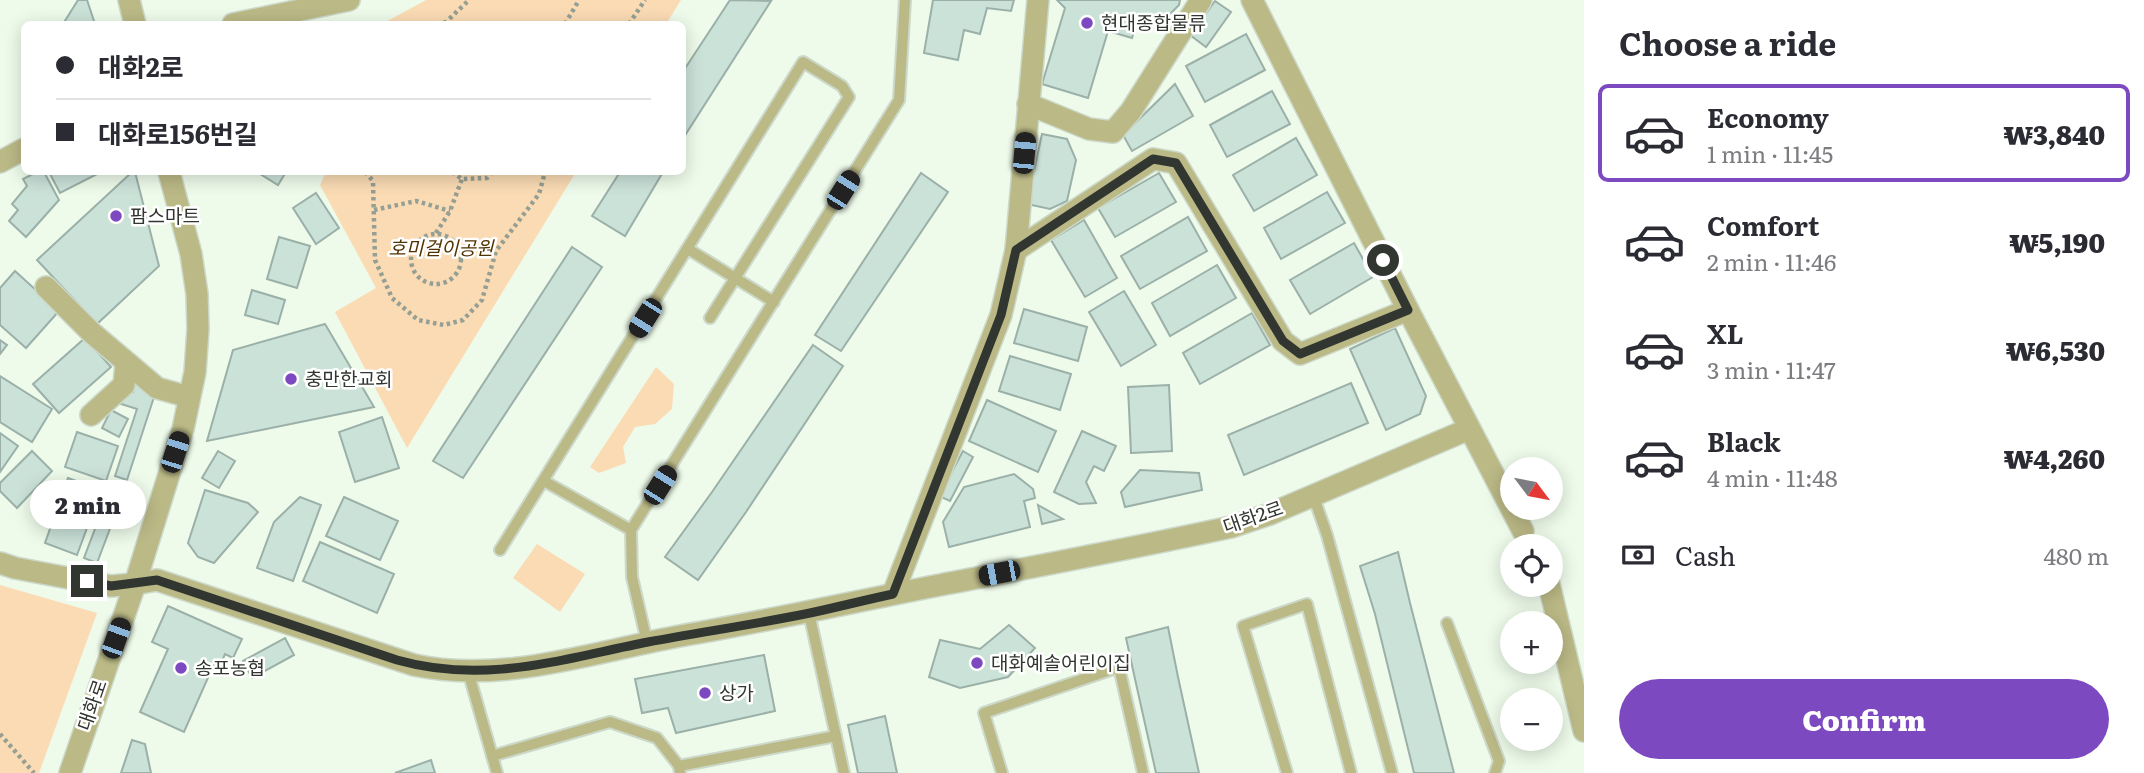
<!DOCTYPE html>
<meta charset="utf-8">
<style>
body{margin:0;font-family:Literata,"Noto Sans KR",serif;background:#f2f2f3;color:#2b2b33;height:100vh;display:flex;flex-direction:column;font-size:26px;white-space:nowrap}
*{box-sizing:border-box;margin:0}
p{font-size:23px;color:#7c7c81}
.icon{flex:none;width:38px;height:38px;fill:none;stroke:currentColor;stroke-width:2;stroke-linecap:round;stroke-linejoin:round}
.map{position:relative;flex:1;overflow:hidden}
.details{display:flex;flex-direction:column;background:#fff;width:560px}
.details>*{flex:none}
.top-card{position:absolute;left:21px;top:21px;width:665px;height:154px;border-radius:10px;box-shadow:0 4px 18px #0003;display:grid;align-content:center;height:154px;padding:0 35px;background:#fff}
.needle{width:46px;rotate:122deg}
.fabs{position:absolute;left:1500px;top:457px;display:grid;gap:14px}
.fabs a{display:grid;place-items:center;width:63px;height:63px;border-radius:50%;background:#fff;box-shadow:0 4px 18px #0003;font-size:35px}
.end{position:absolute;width:32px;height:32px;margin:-16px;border:9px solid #313630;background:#fff;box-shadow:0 0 0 4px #fff}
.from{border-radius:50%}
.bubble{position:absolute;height:49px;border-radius:24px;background:#fff;box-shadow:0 4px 18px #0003;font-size:23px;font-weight:800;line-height:49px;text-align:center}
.car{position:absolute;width:21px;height:42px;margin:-21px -10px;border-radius:9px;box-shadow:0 0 5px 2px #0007;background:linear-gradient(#222 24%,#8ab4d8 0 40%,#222 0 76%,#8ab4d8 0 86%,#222 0)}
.top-card b{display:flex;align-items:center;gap:24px;height:66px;font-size:26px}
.top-card b+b{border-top:2px solid #e1e1e2}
.top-card i{width:18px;height:18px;background:#2b2b33}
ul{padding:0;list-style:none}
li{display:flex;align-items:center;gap:21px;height:98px;margin:0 14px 10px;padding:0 21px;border:4px solid transparent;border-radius:10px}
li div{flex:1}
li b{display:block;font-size:26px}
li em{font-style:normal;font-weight:800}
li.selected{border-color:#7d49c1}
li>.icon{width:63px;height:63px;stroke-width:1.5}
h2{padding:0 35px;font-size:32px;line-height:84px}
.pay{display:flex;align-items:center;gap:18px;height:77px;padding:0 35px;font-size:26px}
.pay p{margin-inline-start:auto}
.primary-button{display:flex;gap:14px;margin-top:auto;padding:14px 35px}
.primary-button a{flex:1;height:80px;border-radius:42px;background:#7d49c1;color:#fff;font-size:28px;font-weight:800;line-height:80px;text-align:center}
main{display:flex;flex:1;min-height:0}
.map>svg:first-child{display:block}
</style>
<main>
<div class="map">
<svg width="1584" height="773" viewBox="0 0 1584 773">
<rect width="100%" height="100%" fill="#eefbea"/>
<g fill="#fadbb4">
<polygon points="426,0 681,0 666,24 382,24"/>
<polygon points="326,172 576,172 407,448 335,312 376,288 320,185"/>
<polygon points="656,367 674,384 672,409 655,424 635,427 623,447 626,463 599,473 590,467"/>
<polygon points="537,544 585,574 560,612 513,578"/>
<polygon points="0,585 97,613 39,773 0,773"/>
</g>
<g fill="#cbe2d9" stroke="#9ab0a8" stroke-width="2">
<polygon points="78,0 87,0 95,24 63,24"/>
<polygon points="730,0 771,1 682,140 682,73"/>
<polygon points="933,0 1014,0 1011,11 987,8 980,34 964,30 958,60 924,53"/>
<polygon points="1057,0 1180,0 1179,5 1161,23 1138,16 1132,38 1108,31 1088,98 1042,84 1065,8"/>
<polygon points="1215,1 1231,12 1206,47 1190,35"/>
<polygon points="1246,34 1265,70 1205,102 1186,66"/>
<polygon points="1175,84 1193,116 1132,151 1123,135"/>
<polygon points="1272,91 1290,124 1227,157 1210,125"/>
<polygon points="1042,134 1067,139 1076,160 1067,201 1050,209 1027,204"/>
<polygon points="1296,138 1317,175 1254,211 1233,175"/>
<polygon points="37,172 44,172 59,200 26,237 9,221 18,210 12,204 27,186 23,179"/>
<polygon points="49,172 101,172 60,193"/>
<polygon points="132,172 135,172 159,266 97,324 37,260"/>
<polygon points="257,172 286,172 278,185"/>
<polygon points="620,172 663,172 625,236 592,216"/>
<polygon points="921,173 948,192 841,351 815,335"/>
<polygon points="1159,173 1176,202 1115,237 1098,208"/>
<polygon points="1327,192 1345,223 1281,259 1264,228"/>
<polygon points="316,193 339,228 316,244 293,208"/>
<polygon points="1188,217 1207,251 1140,289 1121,256"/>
<polygon points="1084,220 1117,278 1085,297 1051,240"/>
<polygon points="279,237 310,246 297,288 267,279"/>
<polygon points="1354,243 1373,277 1310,314 1290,280"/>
<polygon points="572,247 602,267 463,478 433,461"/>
<polygon points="1217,265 1236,298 1170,336 1152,303"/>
<polygon points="15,271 59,311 26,348 0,325 0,288"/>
<polygon points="252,290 285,300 278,324 245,315"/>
<polygon points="1124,291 1156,345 1121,366 1089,312"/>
<polygon points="1024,309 1087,327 1078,361 1014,343"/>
<polygon points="1252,313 1270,345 1200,384 1183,353"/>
<polygon points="325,324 374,407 207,441 233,350"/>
<polygon points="1395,328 1426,396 1420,414 1386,430 1350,349"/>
<polygon points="85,338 111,367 59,413 33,384"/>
<polygon points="0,340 7,345 0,354"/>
<polygon points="813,345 843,366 746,512 698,580 665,557 712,492"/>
<polygon points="1010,356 1071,374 1060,410 999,391"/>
<polygon points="0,376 52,409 32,442 0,422"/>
<polygon points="1351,383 1368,423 1244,475 1228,435"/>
<polygon points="135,384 156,391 127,480 115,476 137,409 118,403 127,390 133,392"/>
<polygon points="1169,385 1172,451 1131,453 1128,387"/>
<polygon points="987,400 1056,431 1038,472 969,441"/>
<polygon points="111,410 128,419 119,437 102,428"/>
<polygon points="382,417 399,468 355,482 339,432"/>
<polygon points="1082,431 1116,446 1104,471 1094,466 1086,482 1096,503 1079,504 1054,492"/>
<polygon points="77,432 118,446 106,481 65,467"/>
<polygon points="0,433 18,446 0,472"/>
<polygon points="32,451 52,471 17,508 0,491 0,483"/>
<polygon points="218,451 235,461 219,488 202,478"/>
<polygon points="963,451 973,457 950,501 939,496"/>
<polygon points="1140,470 1199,473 1202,490 1125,507 1121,492"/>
<polygon points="1014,474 1033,489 1035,498 1024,501 1030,527 949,547 943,522 964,487"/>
<polygon points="68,478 101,490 77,555 45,543"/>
<polygon points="205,490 248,503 258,512 214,563 198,557 188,543"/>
<polygon points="300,497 321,505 293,581 257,568 274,522"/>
<polygon points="344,497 398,521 380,560 326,536"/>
<polygon points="104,505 117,510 97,563 84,558"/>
<polygon points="1038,505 1063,519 1042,524"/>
<polygon points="320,542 394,574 377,613 303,581"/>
<polygon points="1398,552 1410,603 1454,773 1414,773 1375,614 1360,566"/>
<polygon points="168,606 242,639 233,658 225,654 220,666 214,664 184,732 140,712 168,649 152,642"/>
<polygon points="1009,625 1035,648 1008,677 960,688 929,677 940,640 980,649"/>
<polygon points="1168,627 1178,677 1199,773 1156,773 1137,688 1126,638"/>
<polygon points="285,638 294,655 252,678 243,661"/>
<polygon points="764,655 775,711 676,733 668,708 642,713 635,679"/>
<polygon points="885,716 897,773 858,773 848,725"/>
<polygon points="132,740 145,744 151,773 121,773"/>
<polygon points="431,760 435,773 395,773"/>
</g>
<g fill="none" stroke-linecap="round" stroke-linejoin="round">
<defs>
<g id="service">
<polyline points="688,249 774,302"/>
<polyline points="544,481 631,530"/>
<polyline points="1313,495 1327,535 1392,773"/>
<polyline points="500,550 803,62 842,86 849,97 710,318"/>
<polyline points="809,613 844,773"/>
<polyline points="1447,623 1499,761 1495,773"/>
<polyline points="647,642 632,577 631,530 899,100 905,0"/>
<polyline points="468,671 497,773"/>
<polyline points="492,756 610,722 657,738 679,766 680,773"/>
<polyline points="679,766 836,736"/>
<polyline points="1002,773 984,713 1119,667 1143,773"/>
<polyline points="1287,773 1243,626 1307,604 1351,773"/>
</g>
<g id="minor">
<polyline points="1028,104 1089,129 1113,132 1131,111 1201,0"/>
<polyline points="0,162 24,149"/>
<polyline points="1016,250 1153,159 1176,163 1283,341 1300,354 1408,310"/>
<polyline points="46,287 92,333 157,388 189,397"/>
<polyline points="91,415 124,385 126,363"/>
<polyline points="0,563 15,568 111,586 135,584"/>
<polyline points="1549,584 1584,731"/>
<polyline points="893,594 1001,315 1016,250 1038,0"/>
</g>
<g id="tertiary">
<polyline points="129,0 135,24"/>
<polyline points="1252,0 1408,310 1523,531"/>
<polyline points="233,24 349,0"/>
<path d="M 135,584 L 157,580 L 414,665 C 503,684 593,652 680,636 C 767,621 853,602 940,585 C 1037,566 1134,548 1231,527 L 1270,514 L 1469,429"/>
<polyline points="70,773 135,584 183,429 195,372 198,329 197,294 191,254 169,172"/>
</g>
</defs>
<use href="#service" stroke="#ccd8c9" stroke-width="14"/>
<use href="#minor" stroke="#ccd8c9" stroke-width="24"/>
<use href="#tertiary" stroke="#ccd8c9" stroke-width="24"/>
<g stroke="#969f93" stroke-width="4.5" stroke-dasharray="3.5 3.5" stroke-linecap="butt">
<polyline points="437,24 446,22 469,0"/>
<polyline points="565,24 579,0"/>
<polyline points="629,24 645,0"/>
<polyline points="365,172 373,181 375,260 392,298 418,320 444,325 463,320 482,300 496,251 539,194 545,172"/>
<polyline points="452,172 462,179 487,178 492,172"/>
<polyline points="374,210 416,201 450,211"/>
<polyline points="436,233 450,211 462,179"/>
<circle cx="436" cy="259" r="25"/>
<polyline points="0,734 34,773"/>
</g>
<use href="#service" stroke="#bbb986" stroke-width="10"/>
<use href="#minor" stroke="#bbb986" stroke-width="21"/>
<use href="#tertiary" stroke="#bbb986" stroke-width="21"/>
</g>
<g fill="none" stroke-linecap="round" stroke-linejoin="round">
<path stroke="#313630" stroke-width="9" d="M 87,581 L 111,586 L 157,580 L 397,660 C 486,685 561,659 648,642 C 702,632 756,624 810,613 C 838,607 865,600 893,594 L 1001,315 L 1016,250 L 1153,159 L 1176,163 L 1283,341 L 1300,354 L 1408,310 L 1383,260"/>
</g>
<g fill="#7d49c1" stroke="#fff" stroke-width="2.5">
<circle cx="1087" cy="23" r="7"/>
<circle cx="116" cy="216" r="7"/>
<circle cx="291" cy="379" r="7"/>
<circle cx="977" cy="663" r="7"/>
<circle cx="181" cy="668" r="7"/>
<circle cx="705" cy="693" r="7"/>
</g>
<g text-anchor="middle" stroke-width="5" stroke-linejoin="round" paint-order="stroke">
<g font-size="19" fill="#313630" stroke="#fff" text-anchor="start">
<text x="1101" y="30">현대종합물류</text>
<text x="130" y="223">팜스마트</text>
<text x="305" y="386">충만한교회</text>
<text x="991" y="670">대화예솔어린이집</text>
<text x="195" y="675">송포농협</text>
<text x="719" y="700">상가</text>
</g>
<g font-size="19" font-style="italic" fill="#503301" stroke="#fff">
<text x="441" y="255">호미걸이공원</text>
</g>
<g font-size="19" fill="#313630" stroke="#fff">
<text transform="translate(1253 517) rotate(-19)" y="7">대화2로</text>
<text transform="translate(92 705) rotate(-71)" y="7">대화로</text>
</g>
</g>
</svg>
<div class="fabs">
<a><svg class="needle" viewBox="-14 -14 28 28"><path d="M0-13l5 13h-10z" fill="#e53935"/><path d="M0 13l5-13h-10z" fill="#7c7c81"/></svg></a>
<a><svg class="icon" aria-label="locate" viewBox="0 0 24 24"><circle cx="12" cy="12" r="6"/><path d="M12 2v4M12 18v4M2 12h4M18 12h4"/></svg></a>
<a>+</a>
<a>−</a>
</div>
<i class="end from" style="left:1383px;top:260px"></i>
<i class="end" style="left:87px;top:581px"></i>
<div class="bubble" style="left:30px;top:480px;width:116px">2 min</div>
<i class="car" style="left:1024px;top:153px;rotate:5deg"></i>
<i class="car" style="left:843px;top:190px;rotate:32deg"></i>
<i class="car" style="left:645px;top:318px;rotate:212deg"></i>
<i class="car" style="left:175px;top:452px;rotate:18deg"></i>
<i class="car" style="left:660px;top:485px;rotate:32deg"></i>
<i class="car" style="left:999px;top:573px;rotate:259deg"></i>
<i class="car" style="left:116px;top:638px;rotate:20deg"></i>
<div class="top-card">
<b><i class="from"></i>대화2로</b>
<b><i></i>대화로156번길</b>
</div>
</div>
<section class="details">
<h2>Choose a ride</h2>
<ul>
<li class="selected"><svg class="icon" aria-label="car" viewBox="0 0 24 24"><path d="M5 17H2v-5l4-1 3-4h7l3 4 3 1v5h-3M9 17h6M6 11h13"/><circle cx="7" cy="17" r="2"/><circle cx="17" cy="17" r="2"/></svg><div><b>Economy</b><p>1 min · 11:45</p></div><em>₩3,840</em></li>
<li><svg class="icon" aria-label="car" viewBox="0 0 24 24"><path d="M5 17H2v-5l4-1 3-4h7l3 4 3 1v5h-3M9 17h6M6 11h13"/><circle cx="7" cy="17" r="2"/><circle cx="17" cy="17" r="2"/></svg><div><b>Comfort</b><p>2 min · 11:46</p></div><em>₩5,190</em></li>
<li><svg class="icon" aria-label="car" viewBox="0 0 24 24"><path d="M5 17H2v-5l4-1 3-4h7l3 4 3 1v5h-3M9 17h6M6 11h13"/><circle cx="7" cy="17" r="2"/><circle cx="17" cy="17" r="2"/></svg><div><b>XL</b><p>3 min · 11:47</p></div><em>₩6,530</em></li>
<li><svg class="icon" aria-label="car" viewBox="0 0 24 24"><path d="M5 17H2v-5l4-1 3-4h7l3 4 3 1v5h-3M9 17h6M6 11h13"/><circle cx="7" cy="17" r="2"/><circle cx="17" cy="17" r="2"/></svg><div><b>Black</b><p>4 min · 11:48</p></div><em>₩4,260</em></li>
</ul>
<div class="pay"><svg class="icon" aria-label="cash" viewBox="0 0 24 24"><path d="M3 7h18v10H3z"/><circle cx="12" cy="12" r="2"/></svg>Cash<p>480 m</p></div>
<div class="primary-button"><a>Confirm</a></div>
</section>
</main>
